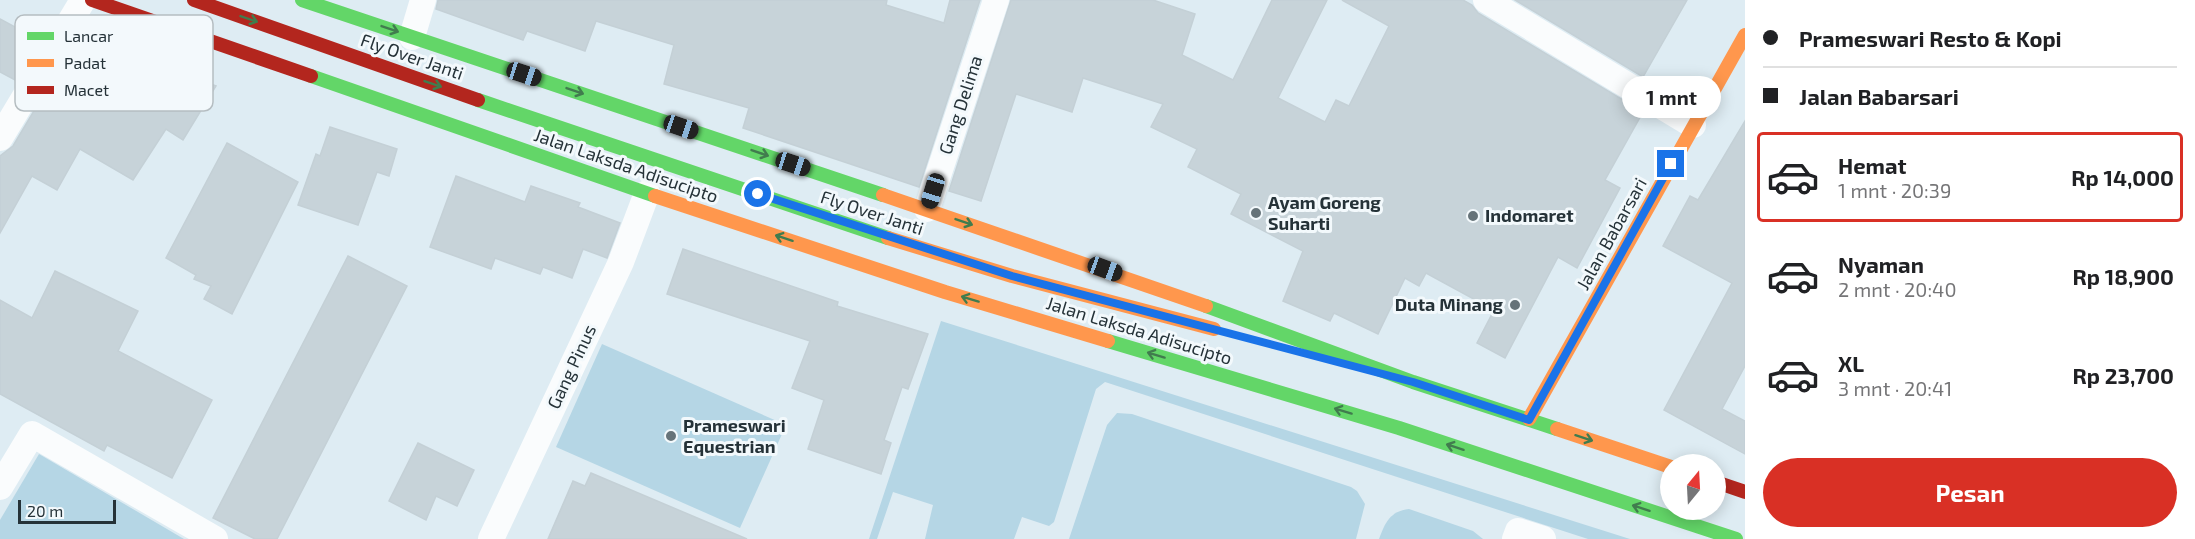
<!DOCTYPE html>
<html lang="id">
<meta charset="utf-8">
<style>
body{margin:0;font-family:"Exo 2",sans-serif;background:#f2f2f2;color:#202124;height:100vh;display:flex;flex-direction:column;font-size:22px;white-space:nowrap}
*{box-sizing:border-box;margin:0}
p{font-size:20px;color:#757577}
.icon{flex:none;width:33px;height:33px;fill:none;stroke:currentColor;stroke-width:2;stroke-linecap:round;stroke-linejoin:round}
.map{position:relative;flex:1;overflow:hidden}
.details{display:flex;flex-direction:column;background:#fff;width:450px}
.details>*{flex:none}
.top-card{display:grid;align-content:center;height:132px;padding:0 18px;background:#fff}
.needle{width:39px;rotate:18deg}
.buttons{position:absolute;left:1660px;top:454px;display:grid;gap:12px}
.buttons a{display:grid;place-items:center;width:66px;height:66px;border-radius:50%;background:#fff;box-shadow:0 3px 15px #0003;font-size:30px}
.scale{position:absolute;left:18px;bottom:15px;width:98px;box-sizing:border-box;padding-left:6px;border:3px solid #253238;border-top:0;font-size:16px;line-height:21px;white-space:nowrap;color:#253238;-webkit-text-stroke:4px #f3f9fc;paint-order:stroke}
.end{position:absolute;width:27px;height:27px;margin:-14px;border:8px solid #1a73e8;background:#fff;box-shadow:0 0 0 3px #fff}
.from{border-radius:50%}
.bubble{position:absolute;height:42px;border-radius:21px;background:#fff;box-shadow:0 3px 15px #0003;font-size:20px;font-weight:700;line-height:42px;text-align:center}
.car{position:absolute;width:18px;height:36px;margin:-18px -9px;border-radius:8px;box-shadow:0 0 4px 2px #0007;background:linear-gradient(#222 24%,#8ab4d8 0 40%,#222 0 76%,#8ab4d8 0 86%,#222 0)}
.top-card b{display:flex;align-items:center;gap:21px;height:57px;font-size:22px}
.top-card b+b{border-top:2px solid #e0e0e0}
.top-card i{width:15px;height:15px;background:#202124}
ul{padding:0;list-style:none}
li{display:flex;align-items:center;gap:18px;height:90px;margin:0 12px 9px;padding:0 6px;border:3px solid transparent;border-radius:6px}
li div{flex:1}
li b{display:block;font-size:22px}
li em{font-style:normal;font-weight:700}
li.on{border-color:#d93025}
li>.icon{width:54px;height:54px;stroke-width:1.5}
.cta{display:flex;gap:12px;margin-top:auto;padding:12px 18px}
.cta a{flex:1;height:69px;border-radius:36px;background:#d93025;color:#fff;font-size:24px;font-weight:700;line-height:69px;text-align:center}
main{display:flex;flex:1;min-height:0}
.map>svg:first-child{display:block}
</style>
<main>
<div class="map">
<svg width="1745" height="539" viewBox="0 0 1745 539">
<rect width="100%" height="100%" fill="#deecf3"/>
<g fill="#b5d6e5">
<polygon points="941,321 1630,539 1588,539 1105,382 1096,389 1054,522 1049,526 1022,517 1014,539 925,539 933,505 893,492 877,539 869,539"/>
<polygon points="602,344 786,425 740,528 556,447"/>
<polygon points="1117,413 1132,414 1351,487 1357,491 1365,504 1356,539 1069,539 1107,425"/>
<polygon points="39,454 184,539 0,539 0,520"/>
<path d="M 1409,509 L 1473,531 L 1483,539 L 1379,539 C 1385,523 1390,511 1409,509 Z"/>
</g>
<g fill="#c7d3d9" stroke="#c4d0d6" stroke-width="1.5">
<polygon points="438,0 887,0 886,5 944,23 950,0 980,0 919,187 743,128 749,108 664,84 674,45 596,21 585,51 527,31 523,40 436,9"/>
<polygon points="1011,0 1153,0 1195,14 1182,55 1233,80 1272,0 1327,0 1278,98 1325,122 1336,100 1349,106 1389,26 1342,0 1463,0 1472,5 1478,13 1643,112 1605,180 1620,188 1577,268 1558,257 1505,358 1477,343 1494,310 1426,273 1419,286 1405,278 1378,334 1334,313 1330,321 1283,301 1303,251 1231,214 1241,194 1188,167 1197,149 1151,127 1163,104 1083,78 1072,112 1016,94 981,201 949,191"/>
<polygon points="1515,0 1687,0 1643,77"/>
<polygon points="0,19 41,41 17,81 0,72"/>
<polygon points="77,39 121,58 124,53 216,86 183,140 166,129 133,180 80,149 57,190 32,176 0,233 0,156 13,146"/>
<polygon points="1745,121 1745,366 1722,409 1745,421 1745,454 1664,410 1732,283 1663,246 1690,196 1698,200"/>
<polygon points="330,127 397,149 389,176 377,172 358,225 298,205 316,154 320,156"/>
<polygon points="227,143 298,182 232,314 204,299 211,286 194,279 196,275 166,258"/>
<polygon points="456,176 525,202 531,186 580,203 578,207 620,223 607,258 583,249 572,278 543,267 540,274 495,258 491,269 430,247"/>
<polygon points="683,249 838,302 837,306 928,334 908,389 902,387 884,440 891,443 881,474 808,449 824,400 792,388 810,341 667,294"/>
<polygon points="348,256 407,286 277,539 255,539 213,518"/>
<polygon points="55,271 138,311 118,351 212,400 172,478 107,445 104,451 0,394 0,300 32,318"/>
<polygon points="418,443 474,470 457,506 436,496 426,520 389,501"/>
<polygon points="591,473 747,539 548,539 573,481 585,486"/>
</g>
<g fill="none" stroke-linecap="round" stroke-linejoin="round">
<g stroke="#fafcfd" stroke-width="26">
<polyline points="1486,0 1693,125"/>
<polyline points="412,37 423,0"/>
<polyline points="0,138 83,0"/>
<polyline points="927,209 996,0"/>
<polyline points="0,487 32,434 215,539"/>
<polyline points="491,539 621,262 647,193"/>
<polyline points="1515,539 1518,531 1543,539"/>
</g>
<g stroke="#63d668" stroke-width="14">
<polyline points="302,0 883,195"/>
<polyline points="311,76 655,196"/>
<polyline points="478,100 888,238"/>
<polyline points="1206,306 1413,382 1557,429"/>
<polyline points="1108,341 1399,428 1736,539"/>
</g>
<g stroke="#ff974d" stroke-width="14">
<polyline points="883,195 1206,306"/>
<polyline points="655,196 945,292 1108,341"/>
<polyline points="888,238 1012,276 1214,329"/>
<polyline points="1529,419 1745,35"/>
<polyline points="1557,429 1671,467"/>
</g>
<g stroke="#b3261e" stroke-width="14">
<polyline points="92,0 311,76"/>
<polyline points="194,0 478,100"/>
<polyline points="1716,482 1745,492"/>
</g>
</g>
<defs><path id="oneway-shaft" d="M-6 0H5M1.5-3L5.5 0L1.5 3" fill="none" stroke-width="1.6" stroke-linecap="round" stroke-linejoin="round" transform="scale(1.5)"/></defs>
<g stroke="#417c4e">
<use href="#oneway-shaft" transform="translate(249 19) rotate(19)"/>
<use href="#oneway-shaft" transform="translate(390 29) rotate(19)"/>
<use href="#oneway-shaft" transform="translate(433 84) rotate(19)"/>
<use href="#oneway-shaft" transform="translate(575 91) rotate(19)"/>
<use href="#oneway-shaft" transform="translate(760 153) rotate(19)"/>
<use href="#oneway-shaft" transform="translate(964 222) rotate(19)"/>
<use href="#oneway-shaft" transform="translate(784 238) rotate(-162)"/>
<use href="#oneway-shaft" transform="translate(970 299) rotate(-163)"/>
<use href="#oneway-shaft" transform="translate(1156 355) rotate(-163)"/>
<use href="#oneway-shaft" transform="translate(1343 411) rotate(-163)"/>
<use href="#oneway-shaft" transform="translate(1584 438) rotate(18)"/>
<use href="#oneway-shaft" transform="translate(1455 447) rotate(-162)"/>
<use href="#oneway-shaft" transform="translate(1641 508) rotate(-162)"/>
</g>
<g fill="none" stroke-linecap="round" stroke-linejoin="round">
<polyline stroke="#1a73e8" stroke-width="8" points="758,194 1012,276 1413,382 1529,420 1671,164"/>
</g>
<g fill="#667379" stroke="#f3f9fc" stroke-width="2">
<circle cx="1256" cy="213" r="6"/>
<circle cx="1473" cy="216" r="6"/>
<circle cx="1515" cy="305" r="6"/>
<circle cx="671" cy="436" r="6"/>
</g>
<g text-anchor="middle" stroke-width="6" stroke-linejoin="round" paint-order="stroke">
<g font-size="18" fill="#253238" stroke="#f3f9fc">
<text transform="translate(412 57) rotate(19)" y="6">Fly Over Janti</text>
<text transform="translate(961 105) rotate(-72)" y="6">Gang Delima</text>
<text transform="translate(626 166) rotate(19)" y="6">Jalan Laksda Adisucipto</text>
<text transform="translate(872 213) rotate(18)" y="6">Fly Over Janti</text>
<text transform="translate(1612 234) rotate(-61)" y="6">Jalan Babarsari</text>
<text transform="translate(1139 331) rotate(17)" y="6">Jalan Laksda Adisucipto</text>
<text transform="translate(572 367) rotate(-65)" y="6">Gang Pinus</text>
</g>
<g font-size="18" font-weight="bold" fill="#253238" stroke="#f3f9fc" text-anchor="start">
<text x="1268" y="209">Ayam Goreng<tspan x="1268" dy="21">Suharti</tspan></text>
<text x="1485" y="222">Indomaret</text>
<text x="1503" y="311" text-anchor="end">Duta Minang</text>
<text x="683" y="432">Prameswari<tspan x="683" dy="21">Equestrian</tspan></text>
</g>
</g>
<rect x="15" y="15" width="198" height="96" rx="9" fill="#f3f9fc" stroke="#b5bdc1" stroke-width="1.5"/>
<rect x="27" y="32" width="27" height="8" fill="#63d668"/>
<rect x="27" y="59" width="27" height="8" fill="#ff974d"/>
<rect x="27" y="86" width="27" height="8" fill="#b3261e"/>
<g font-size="16" fill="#253238">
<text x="64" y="42">Lancar</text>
<text x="64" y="69">Padat</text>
<text x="64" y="96">Macet</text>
</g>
</svg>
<div class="buttons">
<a><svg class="needle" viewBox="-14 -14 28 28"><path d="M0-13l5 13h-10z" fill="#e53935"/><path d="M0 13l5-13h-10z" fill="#757577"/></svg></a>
</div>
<div class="scale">20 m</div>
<i class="end from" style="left:758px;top:194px"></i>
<i class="end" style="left:1671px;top:164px"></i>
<div class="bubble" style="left:1622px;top:76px;width:99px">1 mnt</div>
<i class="car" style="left:524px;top:74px;rotate:108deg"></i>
<i class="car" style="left:681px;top:127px;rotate:109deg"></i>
<i class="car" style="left:793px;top:164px;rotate:108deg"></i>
<i class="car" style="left:933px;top:191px;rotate:197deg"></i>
<i class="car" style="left:1105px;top:269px;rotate:110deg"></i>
</div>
<section class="details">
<div class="top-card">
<b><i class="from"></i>Prameswari Resto &amp; Kopi</b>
<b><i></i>Jalan Babarsari</b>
</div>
<ul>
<li class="on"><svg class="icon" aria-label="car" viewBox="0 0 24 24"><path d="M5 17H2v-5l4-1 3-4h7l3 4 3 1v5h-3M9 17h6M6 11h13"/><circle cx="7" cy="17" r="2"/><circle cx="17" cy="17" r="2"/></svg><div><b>Hemat</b><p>1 mnt · 20:39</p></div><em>Rp 14,000</em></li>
<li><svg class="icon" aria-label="car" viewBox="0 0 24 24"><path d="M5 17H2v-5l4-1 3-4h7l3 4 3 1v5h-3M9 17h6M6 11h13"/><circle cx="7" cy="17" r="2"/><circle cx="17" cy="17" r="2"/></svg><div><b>Nyaman</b><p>2 mnt · 20:40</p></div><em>Rp 18,900</em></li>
<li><svg class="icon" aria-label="car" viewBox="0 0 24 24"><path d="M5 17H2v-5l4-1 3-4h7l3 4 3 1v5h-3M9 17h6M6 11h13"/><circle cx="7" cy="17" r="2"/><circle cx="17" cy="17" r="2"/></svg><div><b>XL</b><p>3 mnt · 20:41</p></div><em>Rp 23,700</em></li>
</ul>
<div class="cta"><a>Pesan</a></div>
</section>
</main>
